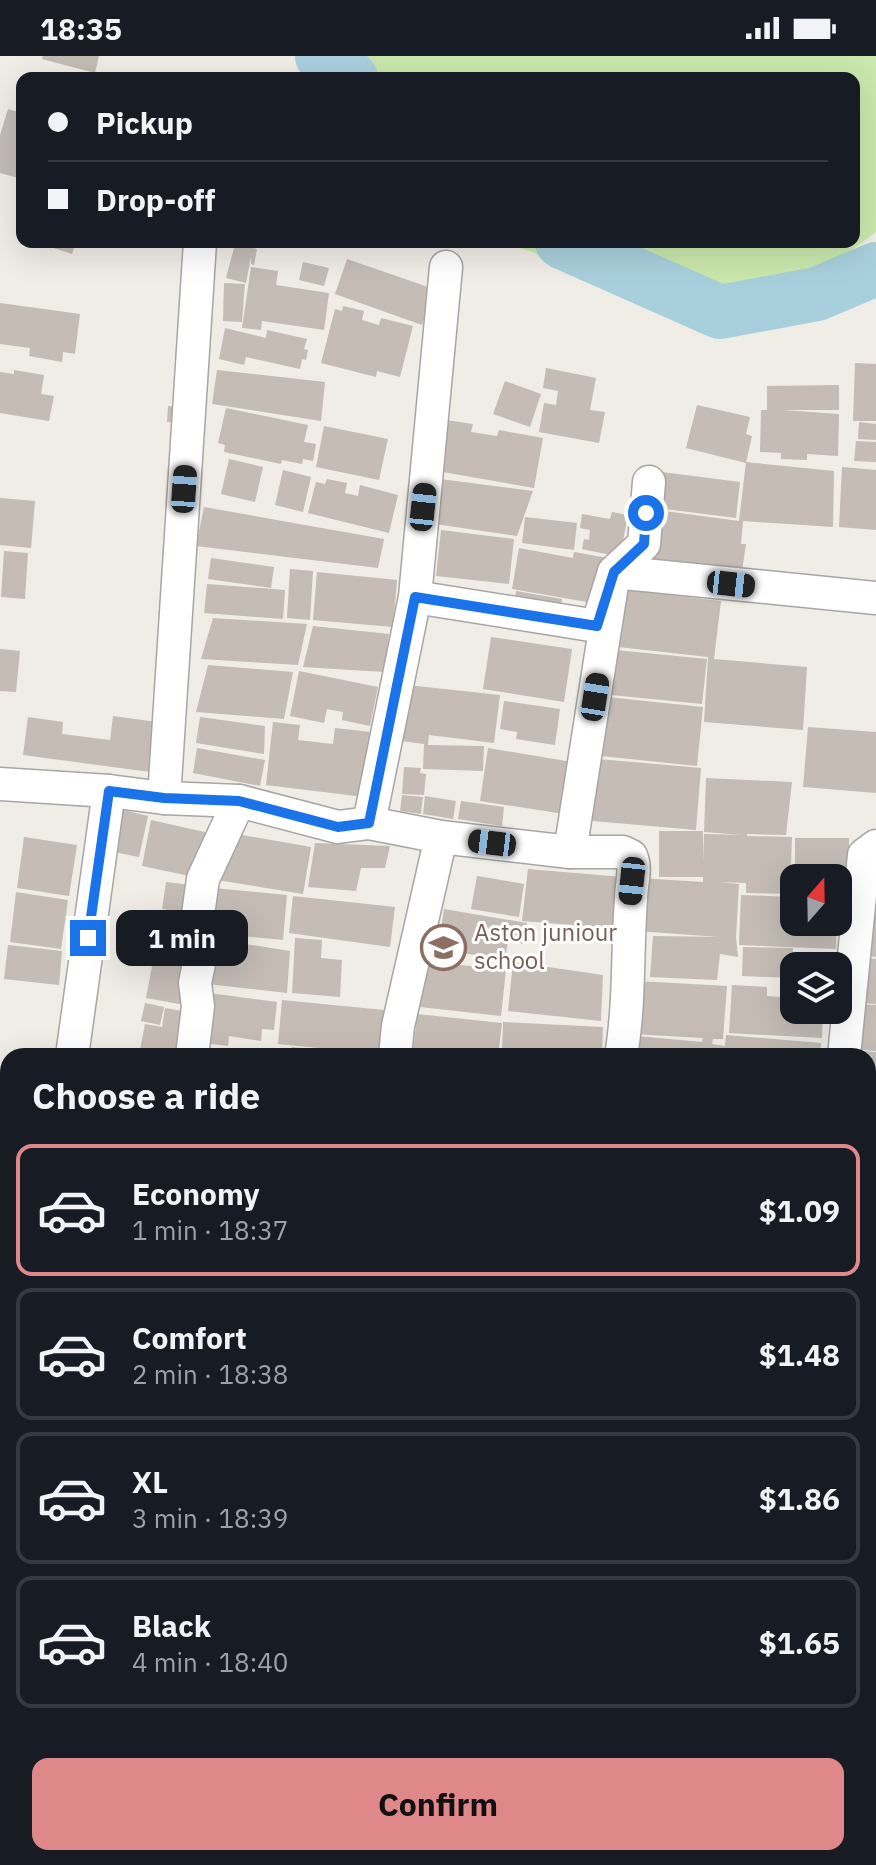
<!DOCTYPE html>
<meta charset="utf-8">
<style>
body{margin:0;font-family:"IBM Plex Sans",sans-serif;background:#242831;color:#f1f3f6;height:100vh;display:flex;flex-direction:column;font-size:30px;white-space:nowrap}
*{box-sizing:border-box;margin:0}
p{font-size:26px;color:#9ea1a6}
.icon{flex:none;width:44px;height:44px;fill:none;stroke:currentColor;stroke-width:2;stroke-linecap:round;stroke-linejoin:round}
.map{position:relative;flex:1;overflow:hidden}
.sheet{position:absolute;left:0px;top:992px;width:876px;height:818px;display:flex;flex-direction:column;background:#171b24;border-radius:24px 24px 0 0;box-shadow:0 8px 32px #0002}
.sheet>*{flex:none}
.hud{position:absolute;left:16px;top:16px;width:844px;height:176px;border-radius:16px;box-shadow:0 8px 32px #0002;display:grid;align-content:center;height:176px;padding:0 32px;background:#171b24}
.needle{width:52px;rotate:20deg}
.buttons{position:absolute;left:780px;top:808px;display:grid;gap:16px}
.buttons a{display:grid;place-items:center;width:72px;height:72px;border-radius:16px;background:#171b24;box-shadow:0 8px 32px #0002;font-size:40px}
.end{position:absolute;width:36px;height:36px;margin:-18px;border:10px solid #1a73e8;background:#fff;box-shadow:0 0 0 4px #fff}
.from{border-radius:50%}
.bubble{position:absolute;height:56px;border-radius:16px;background:#171b24;box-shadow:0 8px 32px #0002;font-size:26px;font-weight:800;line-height:56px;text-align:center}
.car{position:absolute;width:24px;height:48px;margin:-24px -12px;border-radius:10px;box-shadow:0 0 6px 2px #0007;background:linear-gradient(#222 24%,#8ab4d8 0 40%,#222 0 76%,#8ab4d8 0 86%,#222 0)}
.hud b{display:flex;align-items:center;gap:28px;height:76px;font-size:30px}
.hud b+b{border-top:2px solid #363941}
.hud i{width:20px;height:20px;background:#f1f3f6}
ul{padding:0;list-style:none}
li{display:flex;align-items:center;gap:24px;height:132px;margin:0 16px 12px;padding:0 16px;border:4px solid #363941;border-radius:16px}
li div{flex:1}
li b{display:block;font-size:30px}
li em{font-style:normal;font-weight:800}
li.current{border-color:#df888a}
li>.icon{width:72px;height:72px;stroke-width:1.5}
h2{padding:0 32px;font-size:36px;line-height:96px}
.button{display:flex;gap:16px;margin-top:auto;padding:16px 32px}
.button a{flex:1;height:92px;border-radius:16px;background:#df888a;color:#111;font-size:32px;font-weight:800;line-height:92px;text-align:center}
.status{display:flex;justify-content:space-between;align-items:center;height:56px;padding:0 40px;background:#171b24;direction:ltr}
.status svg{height:22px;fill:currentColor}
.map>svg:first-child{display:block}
</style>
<div class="status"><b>18:35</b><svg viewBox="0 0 49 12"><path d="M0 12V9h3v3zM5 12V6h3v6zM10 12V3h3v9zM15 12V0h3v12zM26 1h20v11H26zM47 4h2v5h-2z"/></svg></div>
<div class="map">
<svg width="876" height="1809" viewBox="0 0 876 1809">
<rect width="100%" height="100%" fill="#f0ece6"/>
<polygon fill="#cae8ad" points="355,0 876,0 876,176 753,268 502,186 854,186 854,22 370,22"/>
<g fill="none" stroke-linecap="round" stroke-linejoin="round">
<g stroke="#a8d0dc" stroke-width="54">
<polyline points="322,0 351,22"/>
<polyline points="562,186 720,256 817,238 876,213"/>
</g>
</g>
<g fill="#c4bcb5">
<polygon points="43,0 99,0 95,17 42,3"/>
<polygon points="8,53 22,57 22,109 18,122 0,117 0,79"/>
<polygon points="35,186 76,186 72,198"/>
<polygon points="235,188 257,193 254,209 251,208 251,201 246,227 226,222"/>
<polygon points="347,203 434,233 422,269 335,238"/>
<polygon points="303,206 329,212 324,230 299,224"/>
<polygon points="251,211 278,215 276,229 329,237 324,274 262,265 261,274 242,272"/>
<polygon points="224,227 245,228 242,266 223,265"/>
<polygon points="0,247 80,258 75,298 63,296 62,306 29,300 30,292 0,288"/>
<polygon points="343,250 364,255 362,264 379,269 381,262 413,270 400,321 377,315 376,321 321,307 335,253 342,255"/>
<polygon points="225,272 266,282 267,274 307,283 304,293 308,294 306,304 302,303 300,313 246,301 244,309 219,303"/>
<polygon points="855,307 876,308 876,365 853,365"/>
<polygon points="546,312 596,322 590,354 605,356 599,387 539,376 544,347 556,349 558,335 543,332"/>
<polygon points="14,314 44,319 41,338 54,340 49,365 0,357 0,316 14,318"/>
<polygon points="217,314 325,326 321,365 212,348"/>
<polygon points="505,325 541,338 530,371 493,358"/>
<polygon points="839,329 839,354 782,354 839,358 838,400 807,398 807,404 781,403 781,397 760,396 761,354 767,354 767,330"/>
<polygon points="697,349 750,361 746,378 752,380 746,407 686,392"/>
<polygon points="168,350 180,351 179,367 167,366"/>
<polygon points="226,352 308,369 304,386 316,388 313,405 303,403 302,408 282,404 281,408 224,396 225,389 218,387"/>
<polygon points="446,364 473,368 471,376 497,380 499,374 543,382 534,432 437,415"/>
<polygon points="859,366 876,368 876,384 858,383"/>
<polygon points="324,370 388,383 379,424 316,411"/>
<polygon points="856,385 876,386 876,406 854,405"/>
<polygon points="229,403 263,411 255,446 221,438"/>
<polygon points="746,406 834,415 833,471 743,465 741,488 746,488 741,522 648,510 657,454 739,465"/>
<polygon points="842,411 876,414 876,474 839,471"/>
<polygon points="283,414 311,421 303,456 275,449"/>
<polygon points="662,416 740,426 736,462 657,452"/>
<polygon points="327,423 347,427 345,437 358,440 360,429 398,439 389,477 308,457 316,426 325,428"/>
<polygon points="440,423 533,435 517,480 435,468"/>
<polygon points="0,442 35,445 31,492 0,489"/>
<polygon points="204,451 384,483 378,512 196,490"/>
<polygon points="612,456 628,459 620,501 582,493 584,483 589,484 590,474 580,472 582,458 610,463"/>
<polygon points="525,461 577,467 574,494 522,487"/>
<polygon points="441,474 514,483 509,528 436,520"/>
<polygon points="519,492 573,502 574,496 608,502 599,548 512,533"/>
<polygon points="4,495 28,497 25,543 1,541"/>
<polygon points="211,502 274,511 271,532 208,523"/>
<polygon points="290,513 313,515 310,564 287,562"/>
<polygon points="317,516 397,524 393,571 313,564"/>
<polygon points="207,528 285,534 283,563 204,557"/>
<polygon points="614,532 721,545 714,603 807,611 803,674 704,666 708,601 609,590"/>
<polygon points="516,535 562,543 559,560 514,553"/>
<polygon points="213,562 307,568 298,609 201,603"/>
<polygon points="313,570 389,578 384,616 303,611"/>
<polygon points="491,581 572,593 564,646 483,633"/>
<polygon points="0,593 20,595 16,636 0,635"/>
<polygon points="605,593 707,603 702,648 601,638"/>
<polygon points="208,609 293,616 284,663 196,656"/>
<polygon points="299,615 378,631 370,670 342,664 343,656 327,653 324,667 290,660"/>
<polygon points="407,629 500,639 494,687 429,679 428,689 484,690 483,715 423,713 424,688 401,685"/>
<polygon points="597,640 703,651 697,710 591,699"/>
<polygon points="504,645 560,653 555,689 516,683 517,676 500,673"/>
<polygon points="113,660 157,666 150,716 23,699 28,661 63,666 62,678 110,684"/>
<polygon points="200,661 265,670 264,698 196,687"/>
<polygon points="273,666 300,669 298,684 333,688 335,672 371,676 364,741 266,729"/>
<polygon points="808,671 876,676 876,737 803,731"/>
<polygon points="197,692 265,704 260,730 193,717"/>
<polygon points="488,692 572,706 564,758 480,745"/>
<polygon points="587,702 701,712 696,774 582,764"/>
<polygon points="404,711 421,712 420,717 426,718 424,739 402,738"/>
<polygon points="706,722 792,726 786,779 747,778 747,780 792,781 790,838 746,837 746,827 720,826 739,828 736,881 738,901 720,898 717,924 650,921 653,880 720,881 636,875 639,822 703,826 703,821 659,821 659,775 703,775 703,806 704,778 742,779 704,776"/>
<polygon points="402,739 423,741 421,758 400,755"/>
<polygon points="425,740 456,745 453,763 423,758"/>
<polygon points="461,745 504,751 502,770 458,763"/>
<polygon points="119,753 148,760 139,801 109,795"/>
<polygon points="151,764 209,777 199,822 142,810"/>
<polygon points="225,776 311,791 303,838 217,824"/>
<polygon points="24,781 77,789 69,840 17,832"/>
<polygon points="795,782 849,782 849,841 838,841 838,822 795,822"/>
<polygon points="315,787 390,790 385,812 361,812 356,835 308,831"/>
<polygon points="528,813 623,821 623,873 522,865"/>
<polygon points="477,820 524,828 519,861 471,853"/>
<polygon points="166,826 199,830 191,894 165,891 169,854 162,853"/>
<polygon points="203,831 287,839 283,884 199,876"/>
<polygon points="16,836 68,844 61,893 10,886"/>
<polygon points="741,839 794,841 794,866 837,866 836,893 739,889"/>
<polygon points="293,840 395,851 390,891 289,877"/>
<polygon points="873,849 876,849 876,901 870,900"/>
<polygon points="444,853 527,867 524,888 508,885 505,904 438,893"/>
<polygon points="201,881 290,895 287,937 198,927"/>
<polygon points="295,882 322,884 321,902 342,904 340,941 292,937"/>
<polygon points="8,889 62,895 59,929 4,923"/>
<polygon points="743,891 793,892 792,922 742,920"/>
<polygon points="155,894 199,903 190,950 146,942"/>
<polygon points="865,902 876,903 876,948 863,947"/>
<polygon points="425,905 506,914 501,960 420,951"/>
<polygon points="513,906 603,919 601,965 508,955"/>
<polygon points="637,925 727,930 723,983 713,983 712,988 725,990 726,979 821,987 820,1000 634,1000 636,980 702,986 703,982 634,978"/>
<polygon points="732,929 767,931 767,940 794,942 794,954 823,954 822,982 729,977"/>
<polygon points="209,937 277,946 274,974 262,973 261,985 229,980 228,990 204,987"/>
<polygon points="282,944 384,954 379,998 278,988"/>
<polygon points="145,947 164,951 160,969 141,965"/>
<polygon points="855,948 876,949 876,995 852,993"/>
<polygon points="165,952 195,957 186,1000 169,1000 140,994 145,968 162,971"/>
<polygon points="417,958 502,967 498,1000 413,998"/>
<polygon points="503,966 603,971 602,1000 502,1000"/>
<polygon points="292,991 323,994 322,1000 291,1000"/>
<polygon points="205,992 254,998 254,1000 204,1000"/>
<polygon points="852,994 876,996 876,1053 868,1052 868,1000 852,1000"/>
<polygon points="868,1055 876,1056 876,1099 868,1098"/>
<polygon points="868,1102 876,1103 876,1144 873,1144 871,1152 868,1151"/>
<polygon points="868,1154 876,1155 876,1195 868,1195"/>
<polygon points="868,1198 876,1199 876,1252 868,1251"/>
<polygon points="2,1209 8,1210 8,1234 0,1233"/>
<polygon points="0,1237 8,1238 8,1271 0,1269"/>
<polygon points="874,1272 876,1272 876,1301 871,1300"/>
<polygon points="868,1303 876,1304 876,1345 868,1344"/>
<polygon points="868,1349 876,1350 876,1397 868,1396"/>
<polygon points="868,1403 876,1404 876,1447 868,1446"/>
<polygon points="868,1451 876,1452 876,1498 871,1501 870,1508 868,1508"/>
<polygon points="874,1503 876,1504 876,1544 870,1544"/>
<polygon points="0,1532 8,1532 8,1572 0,1571"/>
<rect x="868" y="1552" width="8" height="35"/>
<polygon points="0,1574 8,1575 8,1637 0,1635"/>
<polygon points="868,1588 876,1589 876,1651 868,1651"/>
<polygon points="868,1714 870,1714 874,1754 868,1755"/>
<polygon points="868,1761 873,1761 876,1797 868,1797"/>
<polygon points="34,1802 184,1802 185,1809 34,1809"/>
<rect x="188" y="1802" width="99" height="7"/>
<polygon points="319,1802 350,1802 350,1804 319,1807"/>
<polygon points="489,1802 516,1802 517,1809 443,1809 443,1807"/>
<polygon points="544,1802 643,1802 644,1809 545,1809"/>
<polygon points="657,1802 753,1802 754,1809 658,1809"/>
<polygon points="876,1803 876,1809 828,1809 828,1807"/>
</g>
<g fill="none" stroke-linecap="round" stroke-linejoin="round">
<defs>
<g id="minor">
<polyline points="415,541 597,570 614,516 876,542"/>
<path d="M 0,728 L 109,735 L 164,742 L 239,745 L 338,771 L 369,767 L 441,781 L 570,796 L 623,796 L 631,800 C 637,812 631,829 631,843 C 627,896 630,947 621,1000"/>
<polyline points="164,742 200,186"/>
<polyline points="369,767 415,541 446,211"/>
<polyline points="570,796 614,516 644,488 649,426"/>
<polyline points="72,1000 109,735"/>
<polyline points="192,1000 198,950 195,927 200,903 194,887 203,823 239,745"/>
<polyline points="395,1000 398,970 441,781"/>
<polyline points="844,1000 864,799 876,790"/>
<polyline points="302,1802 303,1809"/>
<polyline points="537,1802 537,1809"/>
<polyline points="782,1802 782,1809"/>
<polyline points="2,1809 8,1752"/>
</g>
<g id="tertiary">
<polyline points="0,1671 8,1672"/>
<polyline points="868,1671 876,1671"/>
</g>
</defs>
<use href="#minor" stroke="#a6a6a6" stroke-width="35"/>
<use href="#tertiary" stroke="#a6a6a6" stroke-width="43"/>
<use href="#minor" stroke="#fff" stroke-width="32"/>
<use href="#tertiary" stroke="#fff" stroke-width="40"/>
</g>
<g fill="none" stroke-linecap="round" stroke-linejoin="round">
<polyline stroke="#1a73e8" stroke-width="10" points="88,882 109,735 164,742 239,745 338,771 369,767 415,541 597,570 614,516 644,488 646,457"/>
</g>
<defs>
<symbol id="school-ring" viewBox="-11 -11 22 22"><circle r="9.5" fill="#fff" stroke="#8d6e63" stroke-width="1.5"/><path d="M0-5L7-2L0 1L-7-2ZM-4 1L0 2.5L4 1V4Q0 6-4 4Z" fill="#8d6e63"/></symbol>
</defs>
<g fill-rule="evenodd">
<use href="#school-ring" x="418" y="866" width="51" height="51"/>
</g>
<g text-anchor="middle" stroke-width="6" stroke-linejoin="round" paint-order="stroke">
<g font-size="24" fill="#785e54" stroke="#fff" text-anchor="start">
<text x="474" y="885">Aston juniour<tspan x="474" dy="28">school</tspan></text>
</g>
</g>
</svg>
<div class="buttons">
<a><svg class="needle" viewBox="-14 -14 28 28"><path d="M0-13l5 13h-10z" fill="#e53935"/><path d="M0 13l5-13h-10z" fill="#9ea1a6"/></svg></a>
<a><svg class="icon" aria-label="layers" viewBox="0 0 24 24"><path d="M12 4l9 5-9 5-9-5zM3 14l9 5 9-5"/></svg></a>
</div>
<i class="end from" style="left:646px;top:457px"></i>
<i class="end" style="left:88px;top:882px"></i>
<div class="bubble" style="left:116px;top:854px;width:132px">1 min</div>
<i class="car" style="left:184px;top:433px;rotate:4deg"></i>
<i class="car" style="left:423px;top:451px;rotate:6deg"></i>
<i class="car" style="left:731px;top:528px;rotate:96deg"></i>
<i class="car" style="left:595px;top:641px;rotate:9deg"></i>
<i class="car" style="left:492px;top:787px;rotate:277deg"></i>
<i class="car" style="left:632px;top:825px;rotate:186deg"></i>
<div class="hud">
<b><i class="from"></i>Pickup</b>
<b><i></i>Drop-off</b>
</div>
<section class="sheet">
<h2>Choose a ride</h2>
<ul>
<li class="current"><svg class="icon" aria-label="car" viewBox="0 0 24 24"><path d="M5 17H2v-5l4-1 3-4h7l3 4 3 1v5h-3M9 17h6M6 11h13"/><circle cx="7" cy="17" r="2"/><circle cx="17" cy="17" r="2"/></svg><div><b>Economy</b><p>1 min · 18:37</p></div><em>$1.09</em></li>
<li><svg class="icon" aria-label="car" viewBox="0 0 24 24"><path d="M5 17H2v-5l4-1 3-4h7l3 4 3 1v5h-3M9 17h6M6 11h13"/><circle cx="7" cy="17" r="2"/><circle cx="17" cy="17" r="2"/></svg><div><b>Comfort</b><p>2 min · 18:38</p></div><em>$1.48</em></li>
<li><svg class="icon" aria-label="car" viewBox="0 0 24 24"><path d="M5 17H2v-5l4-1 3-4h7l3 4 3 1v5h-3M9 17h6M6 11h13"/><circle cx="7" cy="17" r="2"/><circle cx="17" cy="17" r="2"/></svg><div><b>XL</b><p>3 min · 18:39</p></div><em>$1.86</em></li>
<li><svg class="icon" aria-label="car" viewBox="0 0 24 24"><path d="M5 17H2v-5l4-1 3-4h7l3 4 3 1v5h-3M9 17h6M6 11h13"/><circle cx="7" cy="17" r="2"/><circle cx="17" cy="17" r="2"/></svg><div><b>Black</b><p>4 min · 18:40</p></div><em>$1.65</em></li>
</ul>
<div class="button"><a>Confirm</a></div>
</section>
</div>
